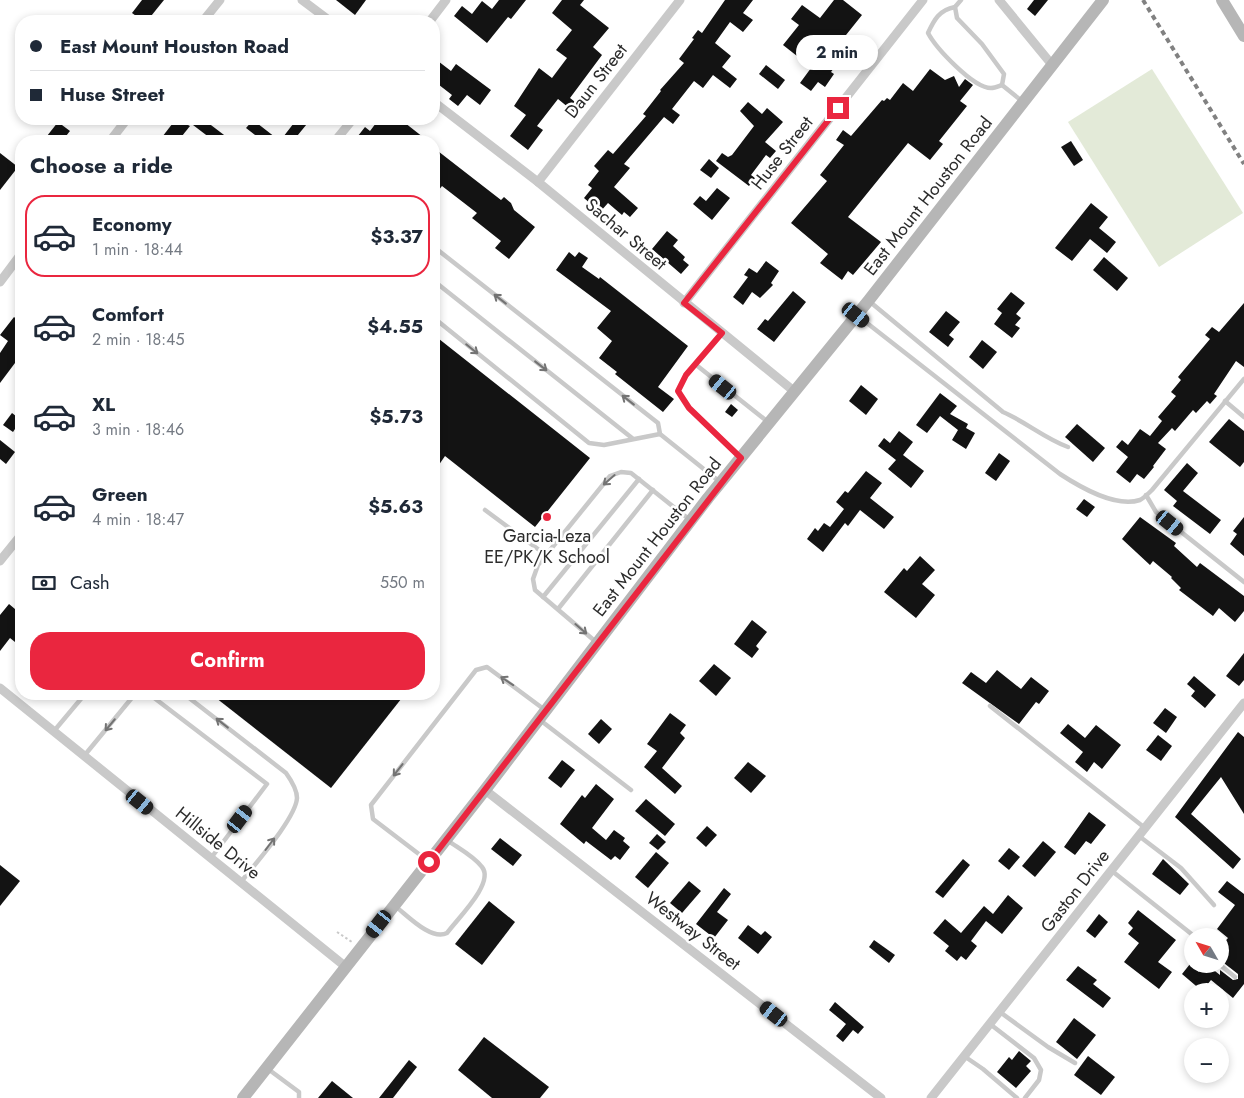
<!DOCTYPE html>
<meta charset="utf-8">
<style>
body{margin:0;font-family:Jost,sans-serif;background:#f6f6f7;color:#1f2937;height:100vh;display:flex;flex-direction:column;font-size:19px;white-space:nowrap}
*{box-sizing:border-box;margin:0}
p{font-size:16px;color:#747a83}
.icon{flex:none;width:28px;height:28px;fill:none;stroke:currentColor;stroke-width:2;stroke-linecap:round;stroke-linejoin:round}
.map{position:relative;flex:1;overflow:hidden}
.panel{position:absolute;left:15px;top:135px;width:425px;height:565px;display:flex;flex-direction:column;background:#fff;border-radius:20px;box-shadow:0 2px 8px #0003}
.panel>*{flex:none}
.hud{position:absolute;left:15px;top:15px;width:425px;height:110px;border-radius:20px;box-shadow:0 2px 8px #0003;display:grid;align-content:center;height:110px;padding:0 15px;background:#fff}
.needle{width:32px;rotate:309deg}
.buttons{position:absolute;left:1184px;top:928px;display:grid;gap:10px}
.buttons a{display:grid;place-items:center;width:45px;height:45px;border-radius:50%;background:#fff;box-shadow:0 2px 8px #0003;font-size:25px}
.end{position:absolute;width:22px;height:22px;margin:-11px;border:6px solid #ea263f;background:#fff;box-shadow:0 0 0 2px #fff}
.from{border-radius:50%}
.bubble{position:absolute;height:35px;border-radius:18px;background:#fff;box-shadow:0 2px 8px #0003;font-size:16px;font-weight:700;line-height:35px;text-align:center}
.car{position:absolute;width:15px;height:30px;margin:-15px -8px;border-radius:6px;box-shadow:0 0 4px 1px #0007;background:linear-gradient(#222 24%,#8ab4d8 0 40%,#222 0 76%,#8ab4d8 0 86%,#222 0)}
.hud b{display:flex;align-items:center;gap:18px;height:48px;font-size:19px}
.hud b+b{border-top:1px solid #e0e1e3}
.hud i{width:12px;height:12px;background:#1f2937}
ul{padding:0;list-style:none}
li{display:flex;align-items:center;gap:15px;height:82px;margin:0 10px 8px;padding:0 5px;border:2px solid transparent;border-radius:20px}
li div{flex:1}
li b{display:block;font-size:19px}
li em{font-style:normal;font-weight:700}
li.current{border-color:#ea263f}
li>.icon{width:45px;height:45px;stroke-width:1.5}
h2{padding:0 15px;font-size:22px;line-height:60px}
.pay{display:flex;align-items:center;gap:12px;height:55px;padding:0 15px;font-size:19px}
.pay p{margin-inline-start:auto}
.primary-button{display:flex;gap:10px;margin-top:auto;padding:10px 15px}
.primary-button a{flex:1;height:58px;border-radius:20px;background:#ea263f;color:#fff;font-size:20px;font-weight:700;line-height:58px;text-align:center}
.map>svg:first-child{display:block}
</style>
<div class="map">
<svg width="1244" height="1098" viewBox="0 0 1244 1098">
<rect width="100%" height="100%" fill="#fff"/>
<polygon fill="#e3ead8" points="1152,69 1243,213 1159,267 1068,122"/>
<g fill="#131313">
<polygon points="142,0 164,0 147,21 143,21 132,13"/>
<polygon points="336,0 366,0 355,15"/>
<polygon points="499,0 526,0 511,19 508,17 487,43 454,16 462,6 472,14 482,1 492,9"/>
<polygon points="562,0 584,0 580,5 609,28 593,47 602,55 570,98 579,105 574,112 558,99 537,126 543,130 528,150 510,136 526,115 514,106 539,68 552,78 567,58 556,50 572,30 552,13"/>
<polygon points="725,0 753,0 743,13 753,20 743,32 730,22 715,43 731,56 722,67 737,79 730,88 713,75 703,88 694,81 672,109 680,115 673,124 664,117 624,164 630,168 614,187 638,208 630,217 624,212 622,215 608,203 600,212 584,198 592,188 588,185 599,171 594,166 608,150 613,154 646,116 643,114 661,91 660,90 684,63 679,59 694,39 692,38 698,30 702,33"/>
<polygon points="834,0 843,0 862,15 842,40 845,43 841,47 846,52 831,72 834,74 825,87 818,82 811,91 800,83 822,53 808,42 797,56 783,45 799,25 791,19 802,5 820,18"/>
<polygon points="1034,0 1048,0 1035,16 1027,9"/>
<polygon points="434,58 451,71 456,64 491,90 480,105 467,95 458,106 449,99 452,95 434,81"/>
<polygon points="766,65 785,80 778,89 759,74"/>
<polygon points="930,69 945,80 954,76 959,87 965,79 973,85 960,101 967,106 939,141 943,144 930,160 908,143 848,217 881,242 853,275 848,271 842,280 820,263 828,254 791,223 827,181 820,175 844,145 836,140 843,130 851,136 882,100 884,101 887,98 890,100 903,83 913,91"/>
<polygon points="748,102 762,114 767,108 783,122 765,142 776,151 770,158 766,155 751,175 755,178 749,186 716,161 722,153 728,157 732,155 754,126 740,111"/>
<polygon points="176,119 190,126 178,141 159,141"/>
<polygon points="197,119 203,119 232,141 214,141 193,125"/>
<polygon points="297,119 311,119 293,141 263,141 246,128 253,120 280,141"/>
<polygon points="379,119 400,119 428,141 354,141 365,127 370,131"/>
<polygon points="58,122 70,131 62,141 54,141 47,136"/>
<polygon points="1071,141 1083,160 1074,166 1061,147"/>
<polygon points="434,148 501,200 504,197 511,203 514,210 535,227 509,259 495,248 501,241 472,218 477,213 442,186 434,196"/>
<polygon points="0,153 18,167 0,190"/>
<polygon points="709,159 719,168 711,178 700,170"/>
<polygon points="717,188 730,198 712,220 693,204 700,196 706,201"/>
<polygon points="1091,203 1108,217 1099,228 1116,242 1107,253 1090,239 1072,261 1055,248"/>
<polygon points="667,231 678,240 673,246 685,257 683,260 689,265 681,274 652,249"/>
<polygon points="569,252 575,257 579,252 588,258 582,267 599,279 600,277 688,346 658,387 674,399 663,412 615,374 617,372 599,358 612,341 597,328 611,311 556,270"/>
<polygon points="1104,257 1128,278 1117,291 1093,270"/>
<polygon points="766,261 779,271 771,283 773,285 760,298 752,292 743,305 733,297 748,277 744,275 749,268 757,273"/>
<polygon points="793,291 806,302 774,342 757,329 765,319 768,321"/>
<polygon points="1011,292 1025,303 1016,314 1021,318 1015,325 1020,328 1012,338 994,324 1002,313 997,309"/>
<polygon points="1244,303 1244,367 1236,361 1214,394 1217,396 1210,404 1207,401 1196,413 1193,410 1175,431 1172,428 1158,443 1166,449 1153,466 1154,467 1144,479 1137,474 1130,483 1116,472 1128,457 1116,447 1122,440 1128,445 1140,429 1150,436 1162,421 1158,417 1176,396 1171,392 1181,380 1178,377 1210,339 1205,335 1212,327 1219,332"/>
<polygon points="946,311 960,322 949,335 954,339 948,347 929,332"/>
<polygon points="14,317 21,323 21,355 0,383 0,353 8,341 0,335"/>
<polygon points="434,335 590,458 535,527 445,456 434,472"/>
<polygon points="982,340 997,352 983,369 969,357"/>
<polygon points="861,385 878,399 866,415 849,401"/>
<polygon points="940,393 957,406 950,414 968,424 966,428 975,433 966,449 952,440 958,430 940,416 927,433 916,425"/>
<polygon points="731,404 738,410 732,417 725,412"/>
<polygon points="12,413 21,420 13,432 3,425"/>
<polygon points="1229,419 1244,431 1244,462 1240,467 1209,442"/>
<polygon points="1077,424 1105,448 1093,462 1065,437"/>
<polygon points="899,431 913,442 903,455 924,471 911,488 888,469 896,460 878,446 884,438 890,443"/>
<polygon points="0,440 15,452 6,464 0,459"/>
<polygon points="999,453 1010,461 996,481 985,473"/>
<polygon points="1187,463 1198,473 1183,491 1221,520 1210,534 1173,506 1177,501 1164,490"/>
<polygon points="866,471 882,483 870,498 894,517 884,529 860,510 848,526 845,523 823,552 807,539 815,528 818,531 824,523 830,527 844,509 836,502 845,491 848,493"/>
<polygon points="1084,499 1095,507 1087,517 1076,509"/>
<polygon points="1140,517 1176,543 1174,546 1197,567 1200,563 1244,596 1244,611 1235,622 1219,608 1213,616 1179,590 1181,588 1171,578 1172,577 1153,561 1150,565 1122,539"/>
<polygon points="1244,517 1244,556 1230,544 1237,534 1233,531"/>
<polygon points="920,556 935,570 922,584 935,595 916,618 884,592 904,568 907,571"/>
<polygon points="9,604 21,614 21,635 15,642 10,638 0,651 0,615"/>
<polygon points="752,620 767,632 756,646 759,649 752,658 734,644"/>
<polygon points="1244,653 1244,680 1239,686 1226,676"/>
<polygon points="714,664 731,678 716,696 699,681"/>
<polygon points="997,670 1021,689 1031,677 1049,691 1039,704 1036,702 1019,724 962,683 971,672 986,683"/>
<polygon points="1194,676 1216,695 1205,708 1191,696 1195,691 1187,684"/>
<polygon points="211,694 405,694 331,788"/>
<polygon points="1165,708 1177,717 1166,733 1153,723"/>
<polygon points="670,713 686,725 680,733 685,738 662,768 682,786 675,794 644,767 657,751 647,744"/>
<polygon points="601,719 612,729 599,744 588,734"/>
<polygon points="1068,724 1085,738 1096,725 1121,745 1102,769 1094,762 1087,772 1075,762 1083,752 1060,733"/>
<polygon points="1238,732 1244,737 1244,814 1221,777 1191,814 1241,859 1233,869 1175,817"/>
<polygon points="1158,735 1172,746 1161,761 1146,750"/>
<polygon points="562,760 575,770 561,788 548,778"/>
<polygon points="748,762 766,776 751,793 734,778"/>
<polygon points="596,784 614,799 592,828 606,840 614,830 625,838 623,841 630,847 620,860 615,856 611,860 586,841 584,844 560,824 582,795 585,798"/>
<polygon points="646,799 675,824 665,836 635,811"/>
<polygon points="1089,812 1106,825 1091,844 1086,841 1075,855 1064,847"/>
<polygon points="707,826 717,835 706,847 696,838"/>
<polygon points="657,834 666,842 658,850 649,843"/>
<polygon points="500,838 522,855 513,866 491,849"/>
<polygon points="1043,841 1056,852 1035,877 1022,866"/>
<polygon points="1009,848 1020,857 1009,870 998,861"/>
<polygon points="656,852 669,863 648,888 635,877"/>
<polygon points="963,859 970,865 943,898 935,892"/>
<polygon points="1163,859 1189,884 1180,895 1152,874"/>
<polygon points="0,865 20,881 0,906"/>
<polygon points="689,881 701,891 682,913 670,903"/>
<polygon points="1227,881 1244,894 1244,984 1233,998 1211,980 1202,991 1182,974 1190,964 1199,972 1206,964 1220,975 1220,970 1233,980 1238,979 1238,974 1220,960 1220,947 1228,938 1217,929 1235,905 1218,892"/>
<polygon points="724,888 731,894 717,912 728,920 714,938 696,924"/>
<polygon points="1008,895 1023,908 1002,934 986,921 971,941 977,946 966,960 961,956 957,961 945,951 949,946 933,933 945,919 961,933 984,906 993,914"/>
<polygon points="489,901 515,922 482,965 455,944"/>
<polygon points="1138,910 1176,940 1158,962 1172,972 1159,989 1124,962 1139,943 1128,934 1133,928 1128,923"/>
<polygon points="1099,914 1108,922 1095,938 1086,931"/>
<polygon points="748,925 761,935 765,931 772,937 758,954 738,938"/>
<polygon points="874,940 895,955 889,963 869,947"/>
<polygon points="1078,966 1097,980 1093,984 1111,998 1103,1008 1066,980"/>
<polygon points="835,1002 864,1027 858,1034 853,1030 843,1042 836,1036 846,1024 829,1010"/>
<polygon points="1074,1018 1096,1035 1077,1059 1056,1042"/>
<polygon points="484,1037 549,1087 540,1098 492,1098 458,1070"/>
<polygon points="1019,1051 1031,1061 1026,1066 1031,1071 1016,1088 997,1072 1009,1057 1012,1060"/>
<polygon points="1088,1056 1115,1077 1101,1095 1074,1075"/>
<polygon points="409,1060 417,1067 393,1098 379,1098"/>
<polygon points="332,1081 353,1098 318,1098"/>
</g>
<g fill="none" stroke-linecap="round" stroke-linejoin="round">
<polyline stroke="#c9c9c9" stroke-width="2" stroke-dasharray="2.5 2.5" stroke-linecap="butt" points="337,932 352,942"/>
<g stroke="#c9c9c9" stroke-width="4.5">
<polyline points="961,0 955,7 957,18 982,44 1004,74 1002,85 1023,102"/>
<path d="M 955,7 C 939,10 934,20 928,33 C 936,48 973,88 991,88 C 995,88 999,86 1002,85"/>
<polyline points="434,247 658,423 660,434 720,482"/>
<polyline points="434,281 632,438"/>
<path d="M 869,301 L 1003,412 C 1026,422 1044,438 1068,447"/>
<path d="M 858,316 L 1060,474 C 1080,487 1115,508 1140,500 C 1144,498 1149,493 1152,490 L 1244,379"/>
<polyline points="434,318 589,443 604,445 660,434"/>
<polyline points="722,333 686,375 678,391 689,408 740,457"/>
<polyline points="695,364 768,422"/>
<polyline points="1225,401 1244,417"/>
<polyline points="1146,495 1156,512 1244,582"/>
<polyline points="485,510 546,555"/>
<polyline points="543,597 639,479"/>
<polyline points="558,609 653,490"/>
<polyline points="596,642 535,590 533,579 538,565 610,476 621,472 631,473 690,520"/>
<polyline points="149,694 267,784 211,858"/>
<path d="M 184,694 L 286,773 C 291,780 297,789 297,798 C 296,818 254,865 241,882"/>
<polyline points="990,706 1145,828"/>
<polyline points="540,720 631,790"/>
<polyline points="54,731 85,694"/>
<polyline points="84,756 135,694"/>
<polyline points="1139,836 1181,868 1214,905"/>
<polyline points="428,861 373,819 371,805 476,670 487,667 545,710"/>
<polyline points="1112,871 1194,936"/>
<path d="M 395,906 C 407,915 431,941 447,933 C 457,919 495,883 482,867 C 474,856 458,848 447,840"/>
<polyline points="1219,964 1235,977"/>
<polyline points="1000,1012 1048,1047 1075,1063"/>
<polyline points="990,1024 1034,1058 1041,1070 1039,1080 1025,1098"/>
<polyline points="964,1056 983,1069 1017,1098"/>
<polyline points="268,1069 299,1092 299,1098"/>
</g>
<g stroke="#c9c9c9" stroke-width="9">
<polyline points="302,0 330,21"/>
<polyline points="999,0 1053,66"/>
<polyline points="203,21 220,0"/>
<polyline points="430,21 446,0"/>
<polyline points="434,102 538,182 795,392"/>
<polyline points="110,141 127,119"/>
<polyline points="335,141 353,119"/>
<polyline points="538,182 680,0"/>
<polyline points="0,282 21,254"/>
<polyline points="684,303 923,0"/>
<polyline points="0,561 21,535"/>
<polyline points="0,688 346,967"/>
<polyline points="485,790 881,1098"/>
<polyline points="931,1098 1244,703"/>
</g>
<g stroke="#b6b6b6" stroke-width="12">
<polyline points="1222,0 1244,36"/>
<polyline points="243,1098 485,790 708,498 869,300 1103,0"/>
</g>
<polyline stroke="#818181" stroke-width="4" stroke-dasharray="5 4" stroke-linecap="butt" points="1143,0 1244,164"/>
</g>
<defs><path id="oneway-shaft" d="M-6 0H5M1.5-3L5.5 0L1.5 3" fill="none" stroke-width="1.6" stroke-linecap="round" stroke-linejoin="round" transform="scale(1.25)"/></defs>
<g stroke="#737373">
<use href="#oneway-shaft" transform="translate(500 299) rotate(-142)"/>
<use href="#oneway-shaft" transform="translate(472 349) rotate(39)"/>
<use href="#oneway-shaft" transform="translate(541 366) rotate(38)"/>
<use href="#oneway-shaft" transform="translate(628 400) rotate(-142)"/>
<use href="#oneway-shaft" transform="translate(609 480) rotate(139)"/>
<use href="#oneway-shaft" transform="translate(581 629) rotate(41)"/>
<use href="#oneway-shaft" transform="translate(507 681) rotate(-146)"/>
<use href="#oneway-shaft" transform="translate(222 723) rotate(-142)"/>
<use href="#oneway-shaft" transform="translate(110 725) rotate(130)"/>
<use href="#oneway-shaft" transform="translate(398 770) rotate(128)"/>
<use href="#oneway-shaft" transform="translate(270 844) rotate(-53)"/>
</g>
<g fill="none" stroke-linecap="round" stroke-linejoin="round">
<polyline stroke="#ea263f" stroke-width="6" points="429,862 741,458 689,408 678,391 686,375 722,333 684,303 838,108"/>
</g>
<circle fill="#ea263f" stroke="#fff" stroke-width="2" cx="547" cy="517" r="5"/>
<g text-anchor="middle" stroke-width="5" stroke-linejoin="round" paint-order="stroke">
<g font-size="18" fill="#2c2c2c" stroke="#fff">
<text transform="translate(596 81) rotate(-52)" y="6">Daun Street</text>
<text transform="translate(782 153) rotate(-52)" y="6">Huse Street</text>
<text transform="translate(928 196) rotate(-52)" y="6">East Mount Houston Road</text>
<text transform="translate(626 234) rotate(40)" y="6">Sachar Street</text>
<text transform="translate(657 537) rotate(-52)" y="6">East Mount Houston Road</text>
<text transform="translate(218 843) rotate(39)" y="6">Hillside Drive</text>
<text transform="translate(1075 891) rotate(-52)" y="6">Gaston Drive</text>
<text transform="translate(693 931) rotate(38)" y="6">Westway Street</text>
</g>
<g font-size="18" fill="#2c2c2c" stroke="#fff">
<text x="547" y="542">Garcia-Leza<tspan x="547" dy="21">EE/PK/K School</tspan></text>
</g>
</g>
</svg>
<div class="buttons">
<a><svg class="needle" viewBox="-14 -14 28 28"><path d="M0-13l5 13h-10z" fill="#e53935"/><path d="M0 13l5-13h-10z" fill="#747a83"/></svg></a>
<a>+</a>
<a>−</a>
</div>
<i class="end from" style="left:429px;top:862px"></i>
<i class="end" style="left:838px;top:108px"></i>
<div class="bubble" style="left:796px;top:35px;width:82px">2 min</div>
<i class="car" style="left:856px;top:315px;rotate:129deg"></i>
<i class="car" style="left:723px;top:387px;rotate:309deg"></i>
<i class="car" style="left:1170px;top:523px;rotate:129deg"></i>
<i class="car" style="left:140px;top:802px;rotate:129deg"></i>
<i class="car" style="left:240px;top:819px;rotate:37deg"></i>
<i class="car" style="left:379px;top:924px;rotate:218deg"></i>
<i class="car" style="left:774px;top:1014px;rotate:308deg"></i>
<div class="hud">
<b><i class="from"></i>East Mount Houston Road</b>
<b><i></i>Huse Street</b>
</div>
<section class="panel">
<h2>Choose a ride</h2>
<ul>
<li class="current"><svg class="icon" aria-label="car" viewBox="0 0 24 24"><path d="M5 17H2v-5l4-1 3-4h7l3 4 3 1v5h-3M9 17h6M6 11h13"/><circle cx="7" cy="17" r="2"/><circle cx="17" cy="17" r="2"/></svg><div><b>Economy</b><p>1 min · 18:44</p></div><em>$3.37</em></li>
<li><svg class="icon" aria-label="car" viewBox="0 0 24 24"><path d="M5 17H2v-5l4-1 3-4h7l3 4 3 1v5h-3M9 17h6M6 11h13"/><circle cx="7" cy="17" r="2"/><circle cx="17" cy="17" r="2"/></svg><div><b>Comfort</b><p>2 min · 18:45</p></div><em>$4.55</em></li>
<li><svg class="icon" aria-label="car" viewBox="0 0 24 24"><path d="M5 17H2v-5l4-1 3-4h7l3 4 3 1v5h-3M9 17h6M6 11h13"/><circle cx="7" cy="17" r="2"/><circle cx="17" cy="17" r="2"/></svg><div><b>XL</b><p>3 min · 18:46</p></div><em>$5.73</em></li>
<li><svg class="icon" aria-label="car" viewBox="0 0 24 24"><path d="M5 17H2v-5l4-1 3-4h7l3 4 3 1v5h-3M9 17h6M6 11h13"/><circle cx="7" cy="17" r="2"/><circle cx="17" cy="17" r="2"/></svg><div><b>Green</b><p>4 min · 18:47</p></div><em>$5.63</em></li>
</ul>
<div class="pay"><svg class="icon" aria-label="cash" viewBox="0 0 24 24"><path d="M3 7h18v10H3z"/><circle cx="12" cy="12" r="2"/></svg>Cash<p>550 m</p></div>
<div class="primary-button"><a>Confirm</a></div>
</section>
</div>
